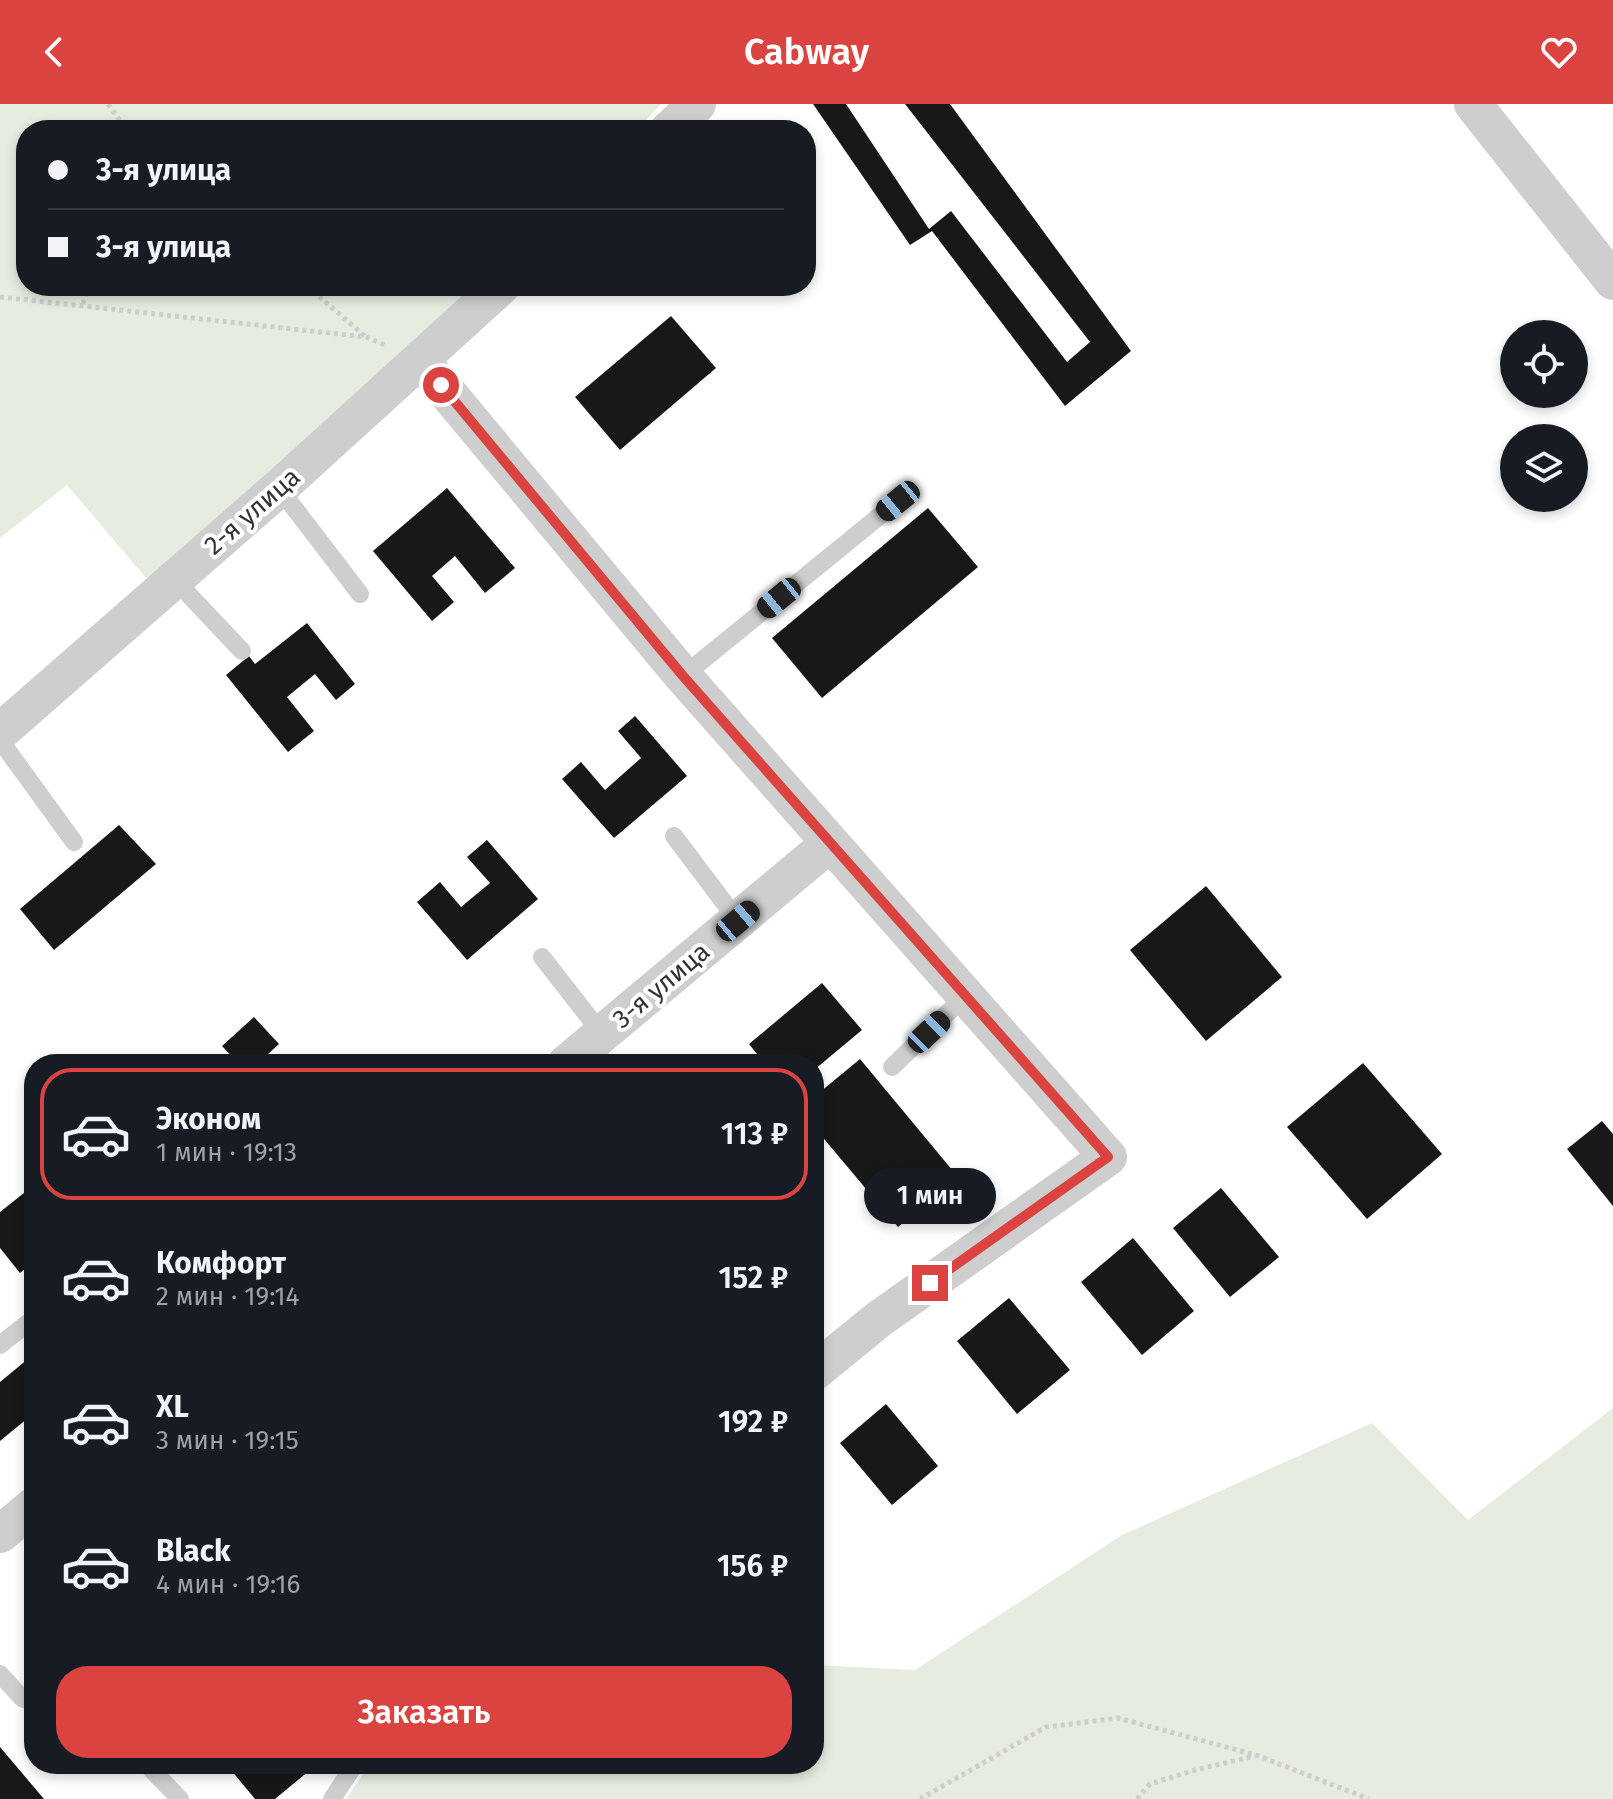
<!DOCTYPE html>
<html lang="ru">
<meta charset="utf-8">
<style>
body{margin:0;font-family:"Fira Sans",sans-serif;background:#20242c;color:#f1f3f6;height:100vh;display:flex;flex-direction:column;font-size:30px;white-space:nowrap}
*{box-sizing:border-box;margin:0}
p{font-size:26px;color:#9ea1a6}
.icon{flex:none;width:44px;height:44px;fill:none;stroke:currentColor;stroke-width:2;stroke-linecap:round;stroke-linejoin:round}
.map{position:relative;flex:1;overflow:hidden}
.drawer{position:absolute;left:24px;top:950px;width:800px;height:720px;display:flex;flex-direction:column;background:#171b24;border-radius:32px;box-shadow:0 4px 12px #0003}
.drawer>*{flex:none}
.guide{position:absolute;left:16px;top:16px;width:800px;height:176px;border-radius:32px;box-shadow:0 4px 12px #0003;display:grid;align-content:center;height:176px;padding:0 32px;background:#171b24}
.fabs{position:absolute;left:1500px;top:216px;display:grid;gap:16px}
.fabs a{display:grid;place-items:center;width:88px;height:88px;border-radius:50%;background:#171b24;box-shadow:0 4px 12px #0003;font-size:40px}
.end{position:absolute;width:36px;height:36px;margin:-18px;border:10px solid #db4340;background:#fff;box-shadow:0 0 0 4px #fff}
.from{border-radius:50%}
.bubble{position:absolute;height:56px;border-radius:28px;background:#171b24;box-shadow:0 4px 12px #0003;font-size:26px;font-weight:600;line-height:56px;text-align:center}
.car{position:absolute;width:24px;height:48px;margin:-24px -12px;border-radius:10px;box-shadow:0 0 6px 2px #0007;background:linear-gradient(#222 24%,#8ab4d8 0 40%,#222 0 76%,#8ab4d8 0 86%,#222 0)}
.guide b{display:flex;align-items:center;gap:28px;height:76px;font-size:30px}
.guide b+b{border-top:2px solid #363941}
.guide i{width:20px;height:20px;background:#f1f3f6}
ul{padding:14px 0 0;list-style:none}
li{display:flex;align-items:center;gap:24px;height:132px;margin:0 16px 12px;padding:0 16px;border:4px solid transparent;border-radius:32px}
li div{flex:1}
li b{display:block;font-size:30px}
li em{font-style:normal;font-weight:600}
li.selected{border-color:#db4340}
li>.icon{width:72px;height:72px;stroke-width:1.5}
.action{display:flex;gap:16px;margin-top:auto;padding:16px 32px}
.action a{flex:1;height:92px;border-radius:32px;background:#db4340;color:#fff;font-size:32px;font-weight:600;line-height:92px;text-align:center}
header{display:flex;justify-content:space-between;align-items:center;height:104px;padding:0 32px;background:#db4340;color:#fff;font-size:36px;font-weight:600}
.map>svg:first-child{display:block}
</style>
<header><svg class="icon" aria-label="back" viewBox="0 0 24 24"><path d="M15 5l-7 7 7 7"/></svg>Cabway<svg class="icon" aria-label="heart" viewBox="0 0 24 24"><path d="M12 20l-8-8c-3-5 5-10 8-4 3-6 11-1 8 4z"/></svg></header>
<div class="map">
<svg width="1613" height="1695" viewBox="0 0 1613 1695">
<rect width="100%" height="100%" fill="#fff"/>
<g fill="#e6ede0">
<polygon points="0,0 661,0 637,26 26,26 26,182 491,182 152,481 67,381 0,434"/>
<polygon points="1613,1304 1613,1695 346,1695 370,1660 814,1660 814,1561 915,1566 1122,1431 1372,1319 1468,1416"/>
</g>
<g fill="#181818">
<polygon points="813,0 846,0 929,125 951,107 1067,258 1090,238 905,0 950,0 1131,247 1065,302 932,127 910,141"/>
<polygon points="671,212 716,264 620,346 575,293"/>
<polygon points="447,384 515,464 485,489 455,452 432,472 454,498 432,517 373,447"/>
<polygon points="928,404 978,463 822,594 772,534"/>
<polygon points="307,519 355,580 336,596 315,570 287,593 314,627 288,648 226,571 249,552 255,560"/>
<polygon points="635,612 687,672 614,734 562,675 581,658 605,686 641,654 618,627"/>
<polygon points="119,721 156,760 54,846 20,805"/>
<polygon points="487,736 538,795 467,856 417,798 440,778 461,803 490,779 467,753"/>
<polygon points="1206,782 1282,873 1206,937 1130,846"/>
<polygon points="822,879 862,926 814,966 814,960 765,960 749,940"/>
<polygon points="254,913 279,940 257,960 239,960 222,942"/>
<polygon points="860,955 958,1073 898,1123 814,1023 814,993"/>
<polygon points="1363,959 1442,1050 1367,1115 1287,1023"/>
<polygon points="1602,1017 1613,1030 1613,1102 1567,1045"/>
<polygon points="34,1081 34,1157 20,1169 0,1144 0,1108"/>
<polygon points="1221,1084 1279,1153 1230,1193 1173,1124"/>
<polygon points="1133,1134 1194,1207 1142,1251 1081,1178"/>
<polygon points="1009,1194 1070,1266 1017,1310 957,1237"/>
<polygon points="34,1250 34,1309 0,1337 0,1278"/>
<polygon points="886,1300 938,1362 892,1401 840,1339"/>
<polygon points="0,1643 44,1695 0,1695"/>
<polygon points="226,1660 305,1660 310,1666 275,1695 255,1695"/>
</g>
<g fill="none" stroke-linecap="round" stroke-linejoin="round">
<g stroke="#cecece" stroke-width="5" stroke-dasharray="4 4" stroke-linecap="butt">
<polyline points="108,0 127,26"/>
<polyline points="307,182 366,233"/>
<polyline points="0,193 366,233 387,242"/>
<polyline points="83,200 88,182"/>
<polyline points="920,1695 1046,1623 1118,1614 1256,1651 1369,1695"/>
<polyline points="1137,1695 1150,1680 1195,1666 1255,1652"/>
</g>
<g stroke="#cecece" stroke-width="18">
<polyline points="279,384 360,490"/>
<polyline points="175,476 242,547"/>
<polyline points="683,572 898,397"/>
<polyline points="0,636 74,738"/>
<polyline points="674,732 738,817"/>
<polyline points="542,853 602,930"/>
<polyline points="892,963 965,892"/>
<polyline points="0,1241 34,1214"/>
<polyline points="0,1570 22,1594 34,1599"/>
<polyline points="146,1660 180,1695"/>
<polyline points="332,1695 355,1660"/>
</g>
<g stroke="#cecece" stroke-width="38">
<polyline points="1473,0 1613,177"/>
<polyline points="669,26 697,0"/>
<polyline points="421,257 683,572 1108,1053 879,1215 814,1268"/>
<polyline points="0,628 279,384 501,182"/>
<polyline points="566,960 829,740"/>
<polyline points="0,1430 34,1402"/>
</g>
</g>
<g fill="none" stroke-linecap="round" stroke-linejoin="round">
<polyline stroke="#db4340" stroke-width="10" points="441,281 683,572 1108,1053 930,1179"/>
</g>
<g text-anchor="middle" stroke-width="8" stroke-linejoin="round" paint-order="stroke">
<g font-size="26" fill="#313131" stroke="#fff">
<text transform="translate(252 407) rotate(-41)" y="9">2-я улица</text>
<text transform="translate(661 881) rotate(-40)" y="9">3-я улица</text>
</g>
</g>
</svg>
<div class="fabs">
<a><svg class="icon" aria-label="locate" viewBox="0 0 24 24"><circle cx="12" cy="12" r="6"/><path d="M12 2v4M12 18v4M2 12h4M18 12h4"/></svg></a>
<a><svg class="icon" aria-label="layers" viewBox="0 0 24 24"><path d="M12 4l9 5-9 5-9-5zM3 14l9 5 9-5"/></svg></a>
</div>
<i class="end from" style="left:441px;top:281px"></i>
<i class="end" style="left:930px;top:1179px"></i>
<div class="bubble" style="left:864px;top:1064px;width:132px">1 мин</div>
<i class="car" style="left:898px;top:397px;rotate:231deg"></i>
<i class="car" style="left:779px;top:494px;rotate:231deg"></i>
<i class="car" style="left:738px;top:817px;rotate:50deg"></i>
<i class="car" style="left:929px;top:928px;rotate:46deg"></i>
<div class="guide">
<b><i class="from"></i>3-я улица</b>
<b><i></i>3-я улица</b>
</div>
<section class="drawer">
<ul>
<li class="selected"><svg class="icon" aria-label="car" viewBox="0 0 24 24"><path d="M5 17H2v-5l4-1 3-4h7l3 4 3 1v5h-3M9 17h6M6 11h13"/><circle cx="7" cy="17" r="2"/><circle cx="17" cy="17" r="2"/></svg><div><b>Эконом</b><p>1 мин · 19:13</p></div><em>113 ₽</em></li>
<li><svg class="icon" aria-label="car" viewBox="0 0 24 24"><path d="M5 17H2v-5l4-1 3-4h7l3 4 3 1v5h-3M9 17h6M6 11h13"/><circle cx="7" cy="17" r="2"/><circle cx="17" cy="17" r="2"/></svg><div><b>Комфорт</b><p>2 мин · 19:14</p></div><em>152 ₽</em></li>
<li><svg class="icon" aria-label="car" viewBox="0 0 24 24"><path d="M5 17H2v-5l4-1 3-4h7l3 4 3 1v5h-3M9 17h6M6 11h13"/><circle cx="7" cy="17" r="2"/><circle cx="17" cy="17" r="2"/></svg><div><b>XL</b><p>3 мин · 19:15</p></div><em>192 ₽</em></li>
<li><svg class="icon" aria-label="car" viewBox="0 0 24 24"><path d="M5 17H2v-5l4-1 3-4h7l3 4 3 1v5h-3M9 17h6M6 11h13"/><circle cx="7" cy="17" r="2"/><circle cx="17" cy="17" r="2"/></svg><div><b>Black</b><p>4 мин · 19:16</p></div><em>156 ₽</em></li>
</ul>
<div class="action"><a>Заказать</a></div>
</section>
</div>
